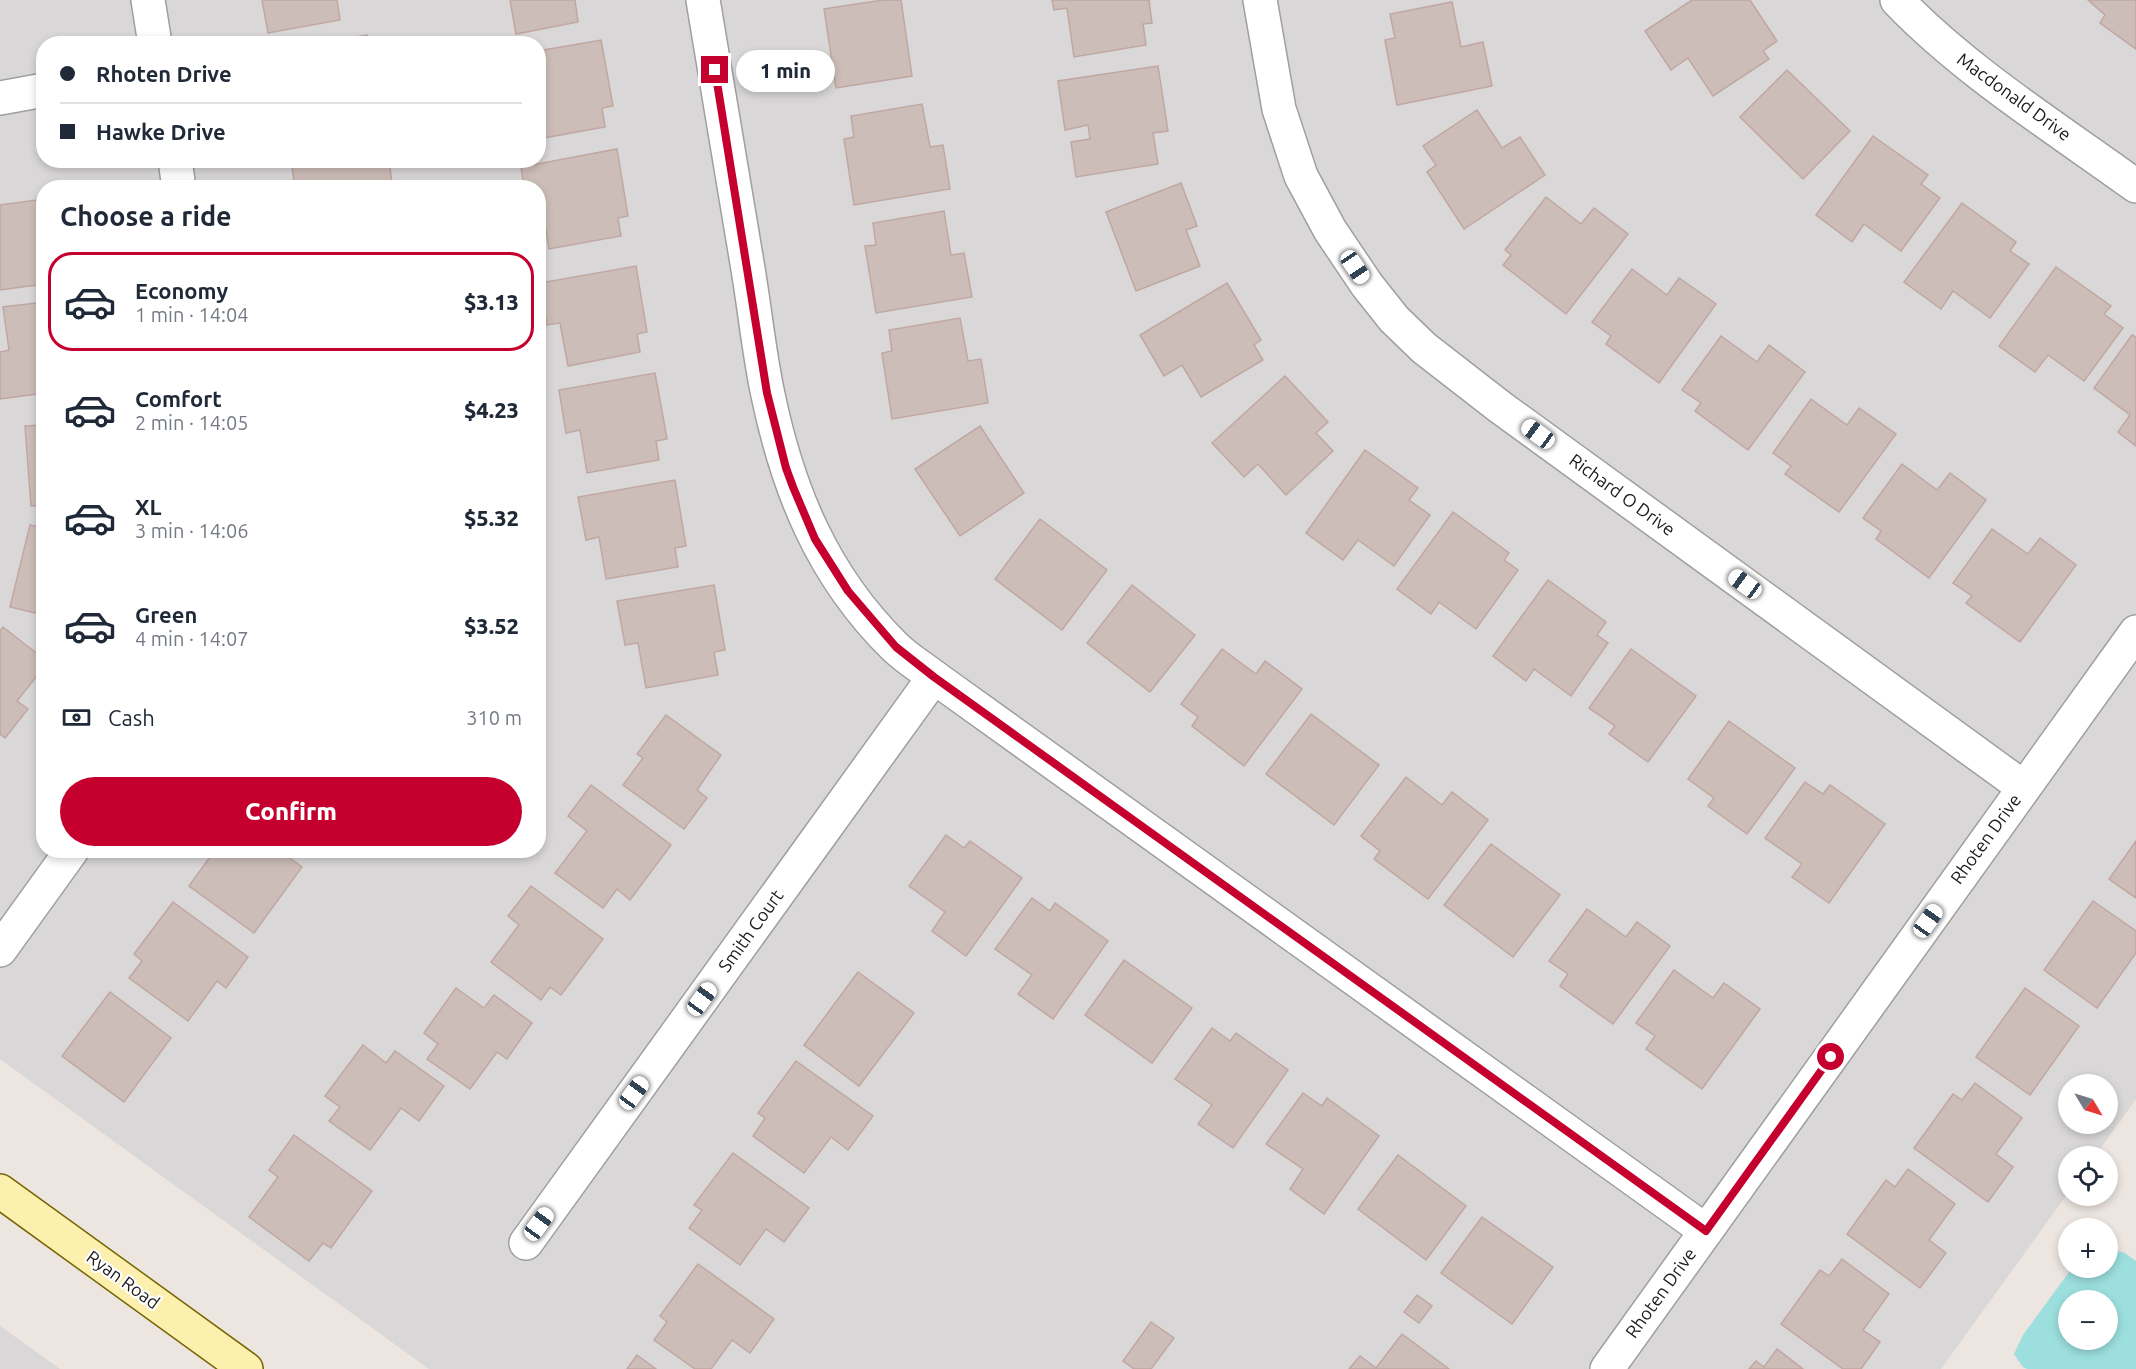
<!DOCTYPE html>
<meta charset="utf-8">
<style>
body{margin:0;font-family:Ubuntu,sans-serif;background:#f6f6f7;color:#1f2937;height:100vh;display:flex;flex-direction:column;font-size:22px;white-space:nowrap}
*{box-sizing:border-box;margin:0}
p{font-size:20px;color:#747a83}
.icon{flex:none;width:33px;height:33px;fill:none;stroke:currentColor;stroke-width:2;stroke-linecap:round;stroke-linejoin:round}
.map{position:relative;flex:1;overflow:hidden}
.panel{position:absolute;left:36px;top:180px;width:510px;height:678px;display:flex;flex-direction:column;background:#fff;border-radius:24px;box-shadow:0 3px 9px #0003}
.panel>*{flex:none}
.hud{position:absolute;left:36px;top:36px;width:510px;height:132px;border-radius:24px;box-shadow:0 3px 9px #0003;display:grid;align-content:center;height:132px;padding:0 24px;background:#fff}
.needle{width:39px;rotate:128deg}
.fabs{position:absolute;left:2058px;top:1074px;display:grid;gap:12px}
.fabs a{display:grid;place-items:center;width:60px;height:60px;border-radius:50%;background:#fff;box-shadow:0 3px 9px #0003;font-size:30px}
.end{position:absolute;width:27px;height:27px;margin:-14px;border:8px solid #c5002e;background:#fff;box-shadow:0 0 0 3px #fff}
.from{border-radius:50%}
.bubble{position:absolute;height:42px;border-radius:21px;background:#fff;box-shadow:0 3px 9px #0003;font-size:20px;font-weight:800;line-height:42px;text-align:center}
.car{position:absolute;width:18px;height:36px;margin:-18px -9px;border-radius:8px;box-shadow:0 0 4px 2px #0007;background:linear-gradient(#fff 24%,#345 0 40%,#fff 0 76%,#345 0 86%,#fff 0)}
.hud b{display:flex;align-items:center;gap:21px;height:57px;font-size:22px}
.hud b+b{border-top:2px solid #e0e1e3}
.hud i{width:15px;height:15px;background:#1f2937}
ul{padding:0;list-style:none}
li{display:flex;align-items:center;gap:18px;height:99px;margin:0 12px 9px;padding:0 12px;border:3px solid transparent;border-radius:24px}
li div{flex:1}
li b{display:block;font-size:22px}
li em{font-style:normal;font-weight:800}
li.active{border-color:#c5002e}
li>.icon{width:54px;height:54px;stroke-width:1.5}
h2{padding:0 24px;font-size:27px;line-height:72px}
.pay{display:flex;align-items:center;gap:15px;height:66px;padding:0 24px;font-size:22px}
.pay p{margin-inline-start:auto}
.cta{display:flex;gap:12px;margin-top:auto;padding:12px 24px}
.cta a{flex:1;height:69px;border-radius:36px;background:#c5002e;color:#fff;font-size:24px;font-weight:800;line-height:69px;text-align:center}
.map>svg:first-child{display:block}
</style>
<div class="map">
<svg width="2136" height="1369" viewBox="0 0 2136 1369">
<rect width="100%" height="100%" fill="#ede5df"/>
<g fill="#d9d7d8" fill-rule="evenodd">
<path d="M 0,0 L 2136,0 L 2136,1099 L 2095,1156 L 2068,1156 L 2068,1193 L 1941,1369 L 429,1369 L 0,1059 ZM 44,44 L 538,44 L 538,160 L 44,160 ZM 44,188 L 538,188 L 538,850 L 44,850 ZM 2068,1084 L 2108,1084 L 2108,1124 L 2068,1124 Z"/>
<polygon points="0,1326 60,1369 0,1369"/>
</g>
<path fill="#9cdfde" fill-rule="evenodd" d="M 2108,1249 L 2125,1253 L 2136,1261 L 2136,1369 L 2027,1369 L 2022,1366 L 2014,1354 L 2023,1335 L 2072,1268 L 2108,1268 ZM 2068,1300 L 2108,1300 L 2108,1340 L 2068,1340 Z"/>
<g fill="#cdbdb8" stroke="#c0a7a1" stroke-width="1.5">
<polygon points="262,0 337,0 340,20 268,33"/>
<polygon points="510,0 575,0 578,22 516,34"/>
<polygon points="883,0 901,0 912,76 836,88 824,9"/>
<polygon points="1052,0 1149,0 1152,23 1143,24 1146,45 1074,57 1067,8 1054,10"/>
<polygon points="1692,0 1750,0 1777,41 1763,51 1769,59 1713,96 1688,58 1671,70 1645,31"/>
<polygon points="2088,0 2136,0 2136,49 2100,23 2105,15"/>
<polygon points="1452,2 1461,47 1483,42 1492,86 1397,105 1385,40 1395,38 1390,14"/>
<polygon points="367,35 369,44 313,44"/>
<polygon points="601,40 613,106 602,108 605,127 538,139 538,51"/>
<polygon points="1158,66 1168,131 1153,133 1158,164 1076,177 1071,142 1090,139 1088,125 1065,130 1058,81"/>
<polygon points="1787,70 1850,131 1803,179 1740,117"/>
<polygon points="922,104 930,147 943,145 950,189 854,205 844,139 854,137 851,116"/>
<polygon points="1477,110 1502,148 1520,137 1545,175 1464,229 1427,172 1436,165 1423,146"/>
<polygon points="1873,136 1928,175 1921,184 1940,198 1901,251 1864,224 1852,242 1816,215"/>
<polygon points="617,149 628,216 618,218 621,236 549,249 542,206 538,207 538,188 524,188 521,167"/>
<polygon points="291,160 389,160 392,183 375,188 295,188"/>
<polygon points="1181,183 1197,226 1186,230 1200,266 1136,291 1106,212"/>
<polygon points="1546,197 1581,224 1594,208 1628,234 1566,314 1503,265 1511,255 1505,250"/>
<polygon points="44,199 44,284 0,290 0,205"/>
<polygon points="1962,203 2016,242 2010,251 2029,264 1990,318 1953,291 1941,309 1904,282"/>
<polygon points="944,211 951,255 964,253 972,297 876,313 865,246 876,245 873,223"/>
<polygon points="636,266 647,332 637,334 640,352 568,366 560,323 547,325 540,283"/>
<polygon points="2056,267 2111,306 2104,314 2123,328 2084,381 2048,355 2035,372 1999,346"/>
<polygon points="1632,269 1667,295 1679,278 1716,304 1659,383 1606,344 1611,336 1592,322"/>
<polygon points="1227,283 1261,340 1254,345 1263,360 1201,397 1182,365 1164,376 1140,335"/>
<polygon points="44,302 44,393 0,399 0,352 9,350 3,307"/>
<polygon points="960,318 968,361 981,359 988,403 892,419 882,353 892,351 889,330"/>
<polygon points="2132,335 2136,337 2136,446 2118,432 2130,415 2094,388"/>
<polygon points="1721,336 1757,362 1769,345 1805,372 1748,450 1695,411 1701,403 1682,390"/>
<polygon points="655,373 667,439 656,441 659,460 587,473 580,430 566,433 559,390"/>
<polygon points="1285,376 1328,422 1316,433 1333,451 1286,495 1258,464 1244,477 1212,443"/>
<polygon points="1811,399 1847,425 1859,408 1896,434 1839,512 1785,474 1791,466 1773,453"/>
<polygon points="44,425 44,505 31,506 25,426"/>
<polygon points="980,426 1024,493 960,536 915,469"/>
<polygon points="1365,450 1418,488 1409,500 1430,515 1394,566 1358,540 1343,560 1306,533"/>
<polygon points="1902,464 1937,490 1950,473 1986,500 1929,578 1876,539 1881,531 1863,518"/>
<polygon points="675,480 686,546 675,548 678,567 606,579 599,537 586,540 578,497"/>
<polygon points="1453,512 1509,553 1504,560 1518,570 1476,629 1439,602 1431,614 1397,589"/>
<polygon points="1040,519 1107,570 1062,630 995,579"/>
<polygon points="30,525 44,528 44,615 10,607"/>
<polygon points="1992,529 2028,554 2040,538 2076,565 2020,642 1966,603 1972,596 1953,583"/>
<polygon points="1548,580 1606,622 1597,635 1608,643 1571,696 1534,669 1526,681 1493,656"/>
<polygon points="714,585 725,650 714,652 718,675 646,688 638,643 625,645 617,601"/>
<polygon points="1132,585 1195,635 1150,692 1087,643"/>
<polygon points="3,627 44,659 44,667 17,701 28,709 5,738 0,734 0,631"/>
<polygon points="1222,649 1256,674 1265,661 1302,689 1244,766 1192,726 1198,717 1181,704"/>
<polygon points="1631,649 1696,696 1648,762 1609,734 1615,726 1589,708"/>
<polygon points="1311,714 1379,765 1334,825 1266,774"/>
<polygon points="666,715 721,755 697,790 707,798 684,829 623,785 643,758 637,754"/>
<polygon points="1729,721 1795,768 1747,834 1708,806 1714,798 1688,779"/>
<polygon points="1406,777 1442,805 1452,792 1488,820 1428,899 1374,859 1380,851 1361,836"/>
<polygon points="1805,782 1823,794 1830,785 1885,824 1829,903 1792,877 1802,864 1765,838"/>
<polygon points="591,785 671,845 630,900 617,889 603,908 555,873 587,831 568,816"/>
<polygon points="946,835 964,848 970,841 1022,878 966,956 932,931 945,912 909,886"/>
<polygon points="2136,841 2136,898 2109,879"/>
<polygon points="1491,844 1560,895 1513,957 1444,905"/>
<polygon points="215,850 278,850 302,867 254,933 189,886"/>
<polygon points="531,886 603,939 561,995 550,987 541,1000 491,962 519,925 508,916"/>
<polygon points="1032,898 1050,911 1055,903 1108,941 1053,1019 1018,994 1032,975 995,949"/>
<polygon points="2093,901 2136,931 2136,953 2097,1008 2044,970"/>
<polygon points="173,902 248,957 226,988 217,981 188,1021 129,978 142,961 134,954"/>
<polygon points="1587,909 1626,937 1637,922 1670,946 1613,1024 1560,986 1568,974 1549,961"/>
<polygon points="1124,960 1192,1008 1152,1063 1085,1015"/>
<polygon points="1674,970 1713,998 1724,983 1760,1009 1702,1089 1646,1049 1655,1036 1636,1023"/>
<polygon points="858,972 914,1013 859,1086 804,1045"/>
<polygon points="456,988 484,1008 494,995 532,1023 507,1059 497,1052 470,1089 427,1059 438,1044 424,1033"/>
<polygon points="2025,988 2079,1026 2030,1095 1976,1057"/>
<polygon points="110,992 171,1038 124,1102 62,1056"/>
<polygon points="1212,1028 1230,1041 1236,1033 1288,1070 1233,1148 1198,1124 1212,1105 1175,1079"/>
<polygon points="363,1045 386,1063 395,1051 444,1086 419,1121 401,1108 370,1150 329,1121 340,1107 325,1096"/>
<polygon points="796,1061 873,1116 848,1150 831,1137 804,1173 753,1136 765,1118 758,1113"/>
<polygon points="1975,1083 2022,1118 1996,1154 2013,1167 1988,1202 1914,1148 1953,1094 1962,1100"/>
<polygon points="1303,1093 1322,1106 1327,1098 1379,1136 1324,1214 1290,1189 1303,1169 1266,1144"/>
<polygon points="294,1135 372,1191 331,1248 323,1243 309,1261 249,1217 278,1177 269,1170"/>
<polygon points="733,1153 809,1208 784,1242 766,1229 740,1265 689,1228 702,1210 694,1205"/>
<polygon points="1398,1155 1466,1206 1426,1260 1358,1209"/>
<polygon points="1908,1169 1955,1204 1929,1240 1946,1253 1920,1288 1847,1234 1886,1180 1895,1187"/>
<polygon points="1482,1217 1553,1267 1512,1324 1441,1273"/>
<polygon points="1842,1259 1889,1294 1863,1330 1880,1342 1861,1369 1843,1369 1781,1324 1820,1270 1829,1276"/>
<polygon points="698,1264 774,1319 750,1353 732,1340 711,1369 695,1369 654,1340 667,1322 660,1316"/>
<polygon points="1417,1295 1432,1306 1419,1323 1404,1312"/>
<polygon points="1151,1322 1174,1338 1151,1369 1134,1369 1123,1361"/>
<polygon points="1402,1334 1449,1369 1349,1369 1360,1356 1376,1368"/>
<polygon points="1777,1349 1803,1369 1749,1369 1756,1361 1764,1367"/>
<polygon points="637,1355 656,1369 627,1369"/>
</g>
<g fill="none" stroke-linecap="round" stroke-linejoin="round">
<defs>
<g id="minor">
<polyline points="148,0 155,44"/>
<path d="M 703,0 C 718,90 733,179 748,269 C 755,311 759,353 768,395 C 788,491 823,576 894,646 C 906,658 921,667 934,677 L 1706,1231"/>
<polyline points="1260,0 1279,109 1301,176 1330,230 1367,285 1394,319 1424,348 1500,407 2023,787"/>
<path d="M 1897,0 C 1965,71 2056,128 2136,186"/>
<polyline points="0,98 44,90"/>
<polyline points="175,160 179,188"/>
<polyline points="0,950 72,850"/>
<polyline points="526,1243 934,677"/>
<polyline points="1607,1369 2136,632"/>
</g>
<polyline id="secondary" points="0,1191 246,1369"/>
</defs>
<use href="#minor" stroke="#9f9f9f" stroke-width="36"/>
<use href="#secondary" stroke="#736500" stroke-width="36"/>
<use href="#minor" stroke="#fff" stroke-width="33"/>
<use href="#secondary" stroke="#fdefad" stroke-width="33"/>
</g>
<g fill="none" stroke-linecap="round" stroke-linejoin="round">
<polyline stroke="#c5002e" stroke-width="8" points="715,70 767,393 786,468 793,487 815,539 848,591 896,647 934,677 1706,1231 1831,1057"/>
</g>
<g text-anchor="middle" stroke-width="4.5" stroke-linejoin="round" paint-order="stroke">
<g font-size="18" fill="#1b1b1b" stroke="#fff">
<text transform="translate(2014 97) rotate(36)" y="6">Macdonald Drive</text>
<text transform="translate(1622 495) rotate(36)" y="6">Richard O Drive</text>
<text transform="translate(1986 839) rotate(-54)" y="6">Rhoten Drive</text>
<text transform="translate(751 931) rotate(-54)" y="6">Smith Court</text>
<text transform="translate(123 1280) rotate(36)" y="6">Ryan Road</text>
<text transform="translate(1661 1293) rotate(-54)" y="6">Rhoten Drive</text>
</g>
</g>
</svg>
<div class="fabs">
<a><svg class="needle" viewBox="-14 -14 28 28"><path d="M0-13l5 13h-10z" fill="#e53935"/><path d="M0 13l5-13h-10z" fill="#747a83"/></svg></a>
<a><svg class="icon" aria-label="locate" viewBox="0 0 24 24"><circle cx="12" cy="12" r="6"/><path d="M12 2v4M12 18v4M2 12h4M18 12h4"/></svg></a>
<a>+</a>
<a>−</a>
</div>
<i class="end from" style="left:1831px;top:1057px"></i>
<i class="end" style="left:715px;top:70px"></i>
<div class="bubble" style="left:736px;top:50px;width:99px">1 min</div>
<i class="car" style="left:1355px;top:267px;rotate:146deg"></i>
<i class="car" style="left:1538px;top:434px;rotate:306deg"></i>
<i class="car" style="left:1745px;top:584px;rotate:306deg"></i>
<i class="car" style="left:1928px;top:921px;rotate:35deg"></i>
<i class="car" style="left:702px;top:999px;rotate:36deg"></i>
<i class="car" style="left:634px;top:1093px;rotate:36deg"></i>
<i class="car" style="left:539px;top:1224px;rotate:36deg"></i>
<div class="hud">
<b><i class="from"></i>Rhoten Drive</b>
<b><i></i>Hawke Drive</b>
</div>
<section class="panel">
<h2>Choose a ride</h2>
<ul>
<li class="active"><svg class="icon" aria-label="car" viewBox="0 0 24 24"><path d="M5 17H2v-5l4-1 3-4h7l3 4 3 1v5h-3M9 17h6M6 11h13"/><circle cx="7" cy="17" r="2"/><circle cx="17" cy="17" r="2"/></svg><div><b>Economy</b><p>1 min · 14:04</p></div><em>$3.13</em></li>
<li><svg class="icon" aria-label="car" viewBox="0 0 24 24"><path d="M5 17H2v-5l4-1 3-4h7l3 4 3 1v5h-3M9 17h6M6 11h13"/><circle cx="7" cy="17" r="2"/><circle cx="17" cy="17" r="2"/></svg><div><b>Comfort</b><p>2 min · 14:05</p></div><em>$4.23</em></li>
<li><svg class="icon" aria-label="car" viewBox="0 0 24 24"><path d="M5 17H2v-5l4-1 3-4h7l3 4 3 1v5h-3M9 17h6M6 11h13"/><circle cx="7" cy="17" r="2"/><circle cx="17" cy="17" r="2"/></svg><div><b>XL</b><p>3 min · 14:06</p></div><em>$5.32</em></li>
<li><svg class="icon" aria-label="car" viewBox="0 0 24 24"><path d="M5 17H2v-5l4-1 3-4h7l3 4 3 1v5h-3M9 17h6M6 11h13"/><circle cx="7" cy="17" r="2"/><circle cx="17" cy="17" r="2"/></svg><div><b>Green</b><p>4 min · 14:07</p></div><em>$3.52</em></li>
</ul>
<div class="pay"><svg class="icon" aria-label="cash" viewBox="0 0 24 24"><path d="M3 7h18v10H3z"/><circle cx="12" cy="12" r="2"/></svg>Cash<p>310 m</p></div>
<div class="cta"><a>Confirm</a></div>
</section>
</div>
